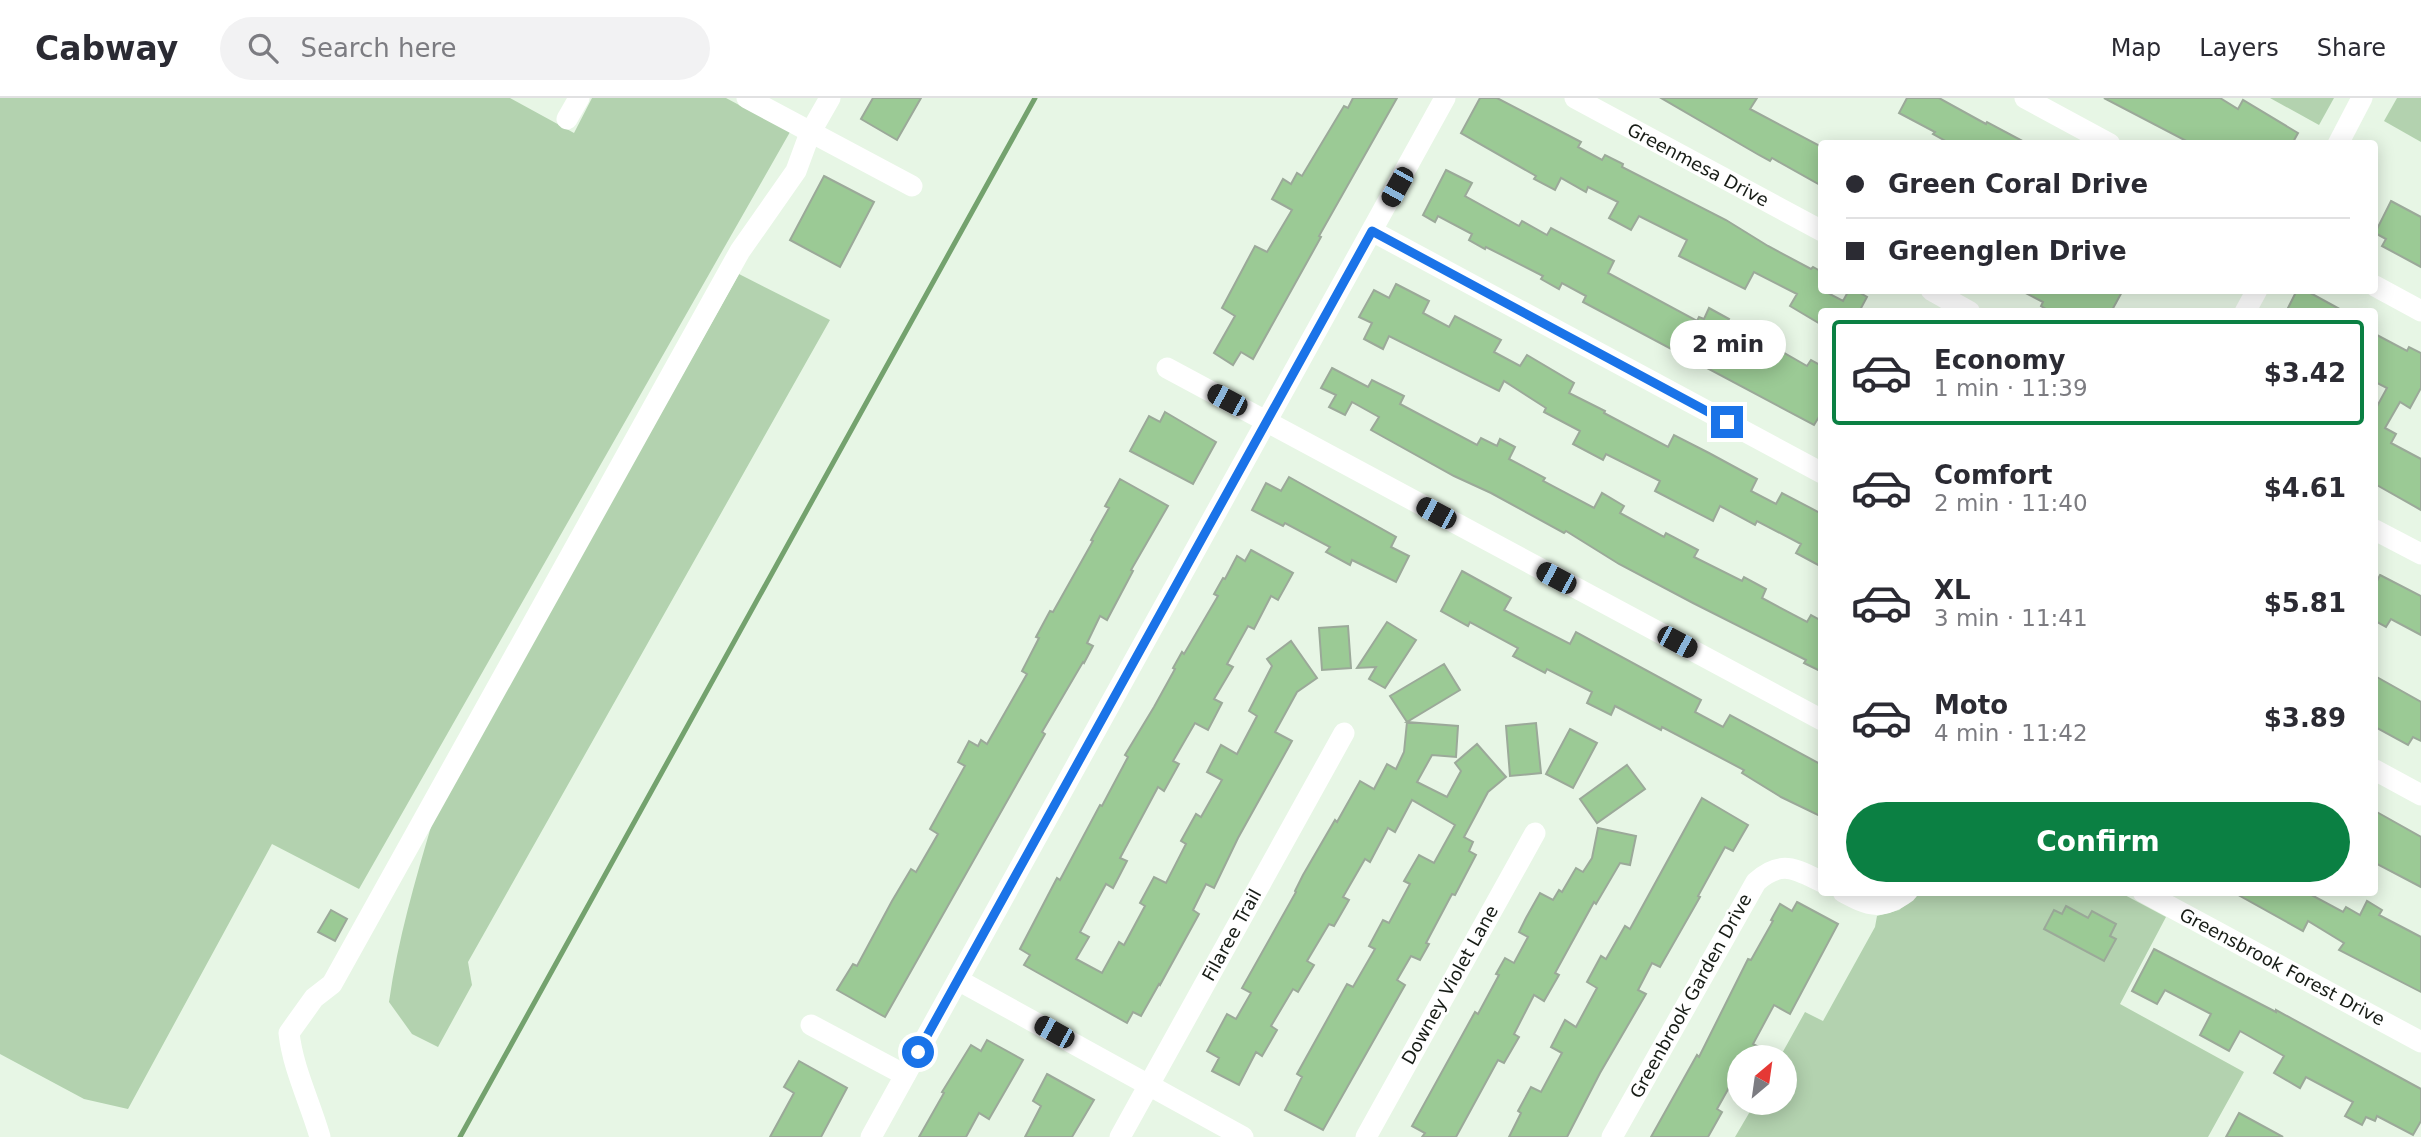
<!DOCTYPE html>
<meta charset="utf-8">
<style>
body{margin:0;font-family:"DejaVu Sans",sans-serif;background:#f2f2f3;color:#2b2b33;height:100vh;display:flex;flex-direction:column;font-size:26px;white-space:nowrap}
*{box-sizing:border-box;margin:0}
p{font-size:23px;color:#7c7c81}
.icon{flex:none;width:38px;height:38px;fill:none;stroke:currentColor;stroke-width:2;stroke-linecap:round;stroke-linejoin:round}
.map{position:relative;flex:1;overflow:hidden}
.panel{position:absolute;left:1818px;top:210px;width:560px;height:588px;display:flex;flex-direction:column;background:#fff;border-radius:7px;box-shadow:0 4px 18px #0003}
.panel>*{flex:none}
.top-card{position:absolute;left:1818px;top:42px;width:560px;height:154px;border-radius:7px;box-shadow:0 4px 18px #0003;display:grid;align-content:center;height:154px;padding:0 28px;background:#fff}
.needle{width:46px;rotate:29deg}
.tools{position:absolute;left:1727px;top:947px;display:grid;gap:14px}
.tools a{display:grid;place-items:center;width:70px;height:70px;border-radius:50%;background:#fff;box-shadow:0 4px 18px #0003;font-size:35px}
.end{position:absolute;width:32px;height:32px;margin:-16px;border:9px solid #1a73e8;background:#fff;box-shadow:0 0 0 4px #fff}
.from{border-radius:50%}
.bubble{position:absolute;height:49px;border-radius:24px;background:#fff;box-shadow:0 4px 18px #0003;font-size:23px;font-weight:800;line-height:49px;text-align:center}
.car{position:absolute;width:21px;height:42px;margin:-21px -10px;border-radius:9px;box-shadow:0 0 5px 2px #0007;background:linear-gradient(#222 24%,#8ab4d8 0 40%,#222 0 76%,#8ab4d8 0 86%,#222 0)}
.top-card b{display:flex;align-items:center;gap:24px;height:66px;font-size:26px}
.top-card b+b{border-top:2px solid #e1e1e2}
.top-card i{width:18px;height:18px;background:#2b2b33}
ul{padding:12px 0 0;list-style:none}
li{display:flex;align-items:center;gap:21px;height:105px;margin:0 14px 10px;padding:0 14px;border:4px solid transparent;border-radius:7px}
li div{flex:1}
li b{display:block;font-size:26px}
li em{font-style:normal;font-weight:800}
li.on{border-color:#0b8043}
li>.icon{width:63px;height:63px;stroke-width:1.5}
.cta{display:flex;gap:14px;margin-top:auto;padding:14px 28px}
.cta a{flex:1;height:80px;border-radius:42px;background:#0b8043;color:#fff;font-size:28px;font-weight:800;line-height:80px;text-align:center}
header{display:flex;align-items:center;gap:42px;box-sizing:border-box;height:98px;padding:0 35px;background:#fff;border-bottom:2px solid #e1e1e2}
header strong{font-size:33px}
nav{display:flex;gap:38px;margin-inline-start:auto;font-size:24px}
.search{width:490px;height:63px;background:#f2f2f3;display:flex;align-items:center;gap:18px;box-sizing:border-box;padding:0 24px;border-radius:38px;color:#7c7c81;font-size:26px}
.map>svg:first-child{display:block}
</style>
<header>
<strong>Cabway</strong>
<div class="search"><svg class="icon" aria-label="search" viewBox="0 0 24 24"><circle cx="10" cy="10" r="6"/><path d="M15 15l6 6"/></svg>Search here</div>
<nav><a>Map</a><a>Layers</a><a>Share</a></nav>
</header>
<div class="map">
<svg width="2421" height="1039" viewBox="0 0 2421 1039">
<rect width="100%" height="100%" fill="#e7f6e5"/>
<g fill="#b3d2af">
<polygon points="0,0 510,0 574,35 592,0 726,0 790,34 359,791 272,746 128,1011 84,1001 0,956"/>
<polygon points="2270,0 2334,0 2319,27"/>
<polygon points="2397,0 2421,0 2421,44 2384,23"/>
<path d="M 739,176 L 830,222 L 468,864 L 472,887 L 438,949 L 412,936 L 389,904 C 398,841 415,783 433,722 Z"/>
<polygon points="1921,795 2121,795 2166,819 2120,906 2244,974 2208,1039 1735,1039 1755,1005 1785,1004 1785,959 1780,959 1805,914 1823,923 1875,829 1877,818 1899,812"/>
</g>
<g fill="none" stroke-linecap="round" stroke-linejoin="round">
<polyline stroke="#74a26e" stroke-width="5" points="460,1039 1035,0"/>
</g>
<g fill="#9bca95" stroke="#9ba999" stroke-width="2">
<polygon points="873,0 921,0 897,42 861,21"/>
<polygon points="1353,0 1397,0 1319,138 1321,139 1253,261 1241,254 1233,267 1214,255 1235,218 1222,210 1255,148 1267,154 1292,112 1272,101 1283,81 1291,86 1297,75 1302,78 1344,8 1348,10"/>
<polygon points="1480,0 1497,0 1581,44 1578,49 1602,62 1605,57 1623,66 1622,69 1726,122 1768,148 1811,171 1813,169 1822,174 1822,192 1843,203 1849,192 1855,192 1867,199 1860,212 1861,214 1822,214 1822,227 1790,208 1797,196 1754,174 1745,191 1679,158 1687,142 1639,118 1631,132 1609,120 1618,104 1588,89 1586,94 1561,80 1555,92 1534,81 1536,78 1461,35"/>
<polygon points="1661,0 1757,0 1750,11 1822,49 1822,88 1772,60 1770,63 1759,57"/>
<polygon points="1907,0 1939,0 1986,26 1987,24 2028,46 1951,46 1933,36 1935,34 1899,15"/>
<polygon points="2104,0 2220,0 2238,11 2243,2 2298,35 2292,46 2192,46"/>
<polygon points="1446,72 1472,85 1465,98 1519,128 1522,123 1547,137 1551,130 1614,163 1608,175 1697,223 1699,219 1704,221 1709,210 1729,221 1723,232 1768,256 1772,248 1807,268 1811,262 1822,268 1822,314 1814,327 1583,204 1586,198 1562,185 1559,191 1541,181 1543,178 1486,149 1485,151 1469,142 1472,136 1438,118 1435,124 1423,117"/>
<polygon points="824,78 874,104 840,169 790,142"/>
<polygon points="2391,103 2421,119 2421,169 2382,148 2386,141 2375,135"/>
<polygon points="1396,186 1429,203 1423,215 1449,229 1455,218 1501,242 1494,254 1520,268 1527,257 1574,285 1569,295 1605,313 1604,315 1668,349 1674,337 1709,355 1757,381 1751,393 1776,406 1782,395 1822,416 1822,469 1796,455 1801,446 1757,423 1755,427 1720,408 1713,423 1655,393 1660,383 1606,356 1603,362 1573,346 1580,333 1544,314 1546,310 1504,283 1499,293 1389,238 1383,251 1364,241 1372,225 1359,219 1374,192 1389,200"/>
<polygon points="2020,192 2123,192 2111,214 2051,214 2041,208 2043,204"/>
<polygon points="2297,192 2305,192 2345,214 2286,214"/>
<polygon points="2375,236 2407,253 2409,249 2421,255 2421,290 2410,310 2400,304 2385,330 2396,336 2391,345 2421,361 2421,412 2375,386 2375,312 2387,290 2375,284"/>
<polygon points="1332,270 1368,289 1372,282 1404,298 1400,306 1477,347 1481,340 1497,348 1500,341 1515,349 1509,361 1545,380 1543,383 1594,410 1602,395 1624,408 1620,415 1664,439 1666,435 1698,452 1694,459 1742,483 1744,479 1766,491 1762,500 1807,524 1811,517 1822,523 1822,574 1804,565 1806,562 1693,505 1619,466 1566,433 1564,435 1491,395 1454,378 1371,332 1379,319 1352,304 1345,317 1329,309 1336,297 1321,290"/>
<polygon points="1165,314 1216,344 1193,386 1130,353 1149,318 1160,324"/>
<polygon points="1289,379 1396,439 1391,449 1409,458 1396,484 1352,462 1350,467 1326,454 1330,449 1285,425 1283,428 1252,412 1266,385 1281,393"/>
<polygon points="1120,381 1168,408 1131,472 1133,473 1107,522 1100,518 1087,545 1093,548 1084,565 1083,564 1042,634 1045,636 885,919 837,892 853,866 857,868 892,803 911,771 916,774 938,736 930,731 965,668 958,664 969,643 978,648 981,642 987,646 1027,576 1022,573 1039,540 1036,539 1050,513 1053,514 1093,443 1091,442 1109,410 1105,408"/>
<polygon points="1251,452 1293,475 1278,502 1271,498 1254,531 1248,528 1227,566 1233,569 1214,601 1222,605 1208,632 1195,625 1173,663 1179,666 1164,693 1158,689 1120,760 1127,763 1113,790 1106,786 1080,834 1089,839 1076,861 1102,875 1119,844 1124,847 1145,808 1140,805 1154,779 1166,785 1186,746 1181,743 1196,716 1201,719 1222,682 1207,674 1221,647 1237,656 1257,618 1249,613 1272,568 1267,561 1291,543 1317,580 1297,594 1275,634 1292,643 1238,740 1214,790 1206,786 1193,812 1199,816 1160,887 1159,886 1141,918 1133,914 1127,925 1024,867 1030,857 1020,851 1057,780 1060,782 1100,707 1102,708 1128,659 1125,657 1154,609 1175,571 1173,570 1182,554 1184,556 1218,498 1214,496 1223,480 1225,481 1237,458 1245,463"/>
<polygon points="1462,473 1511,500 1504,512 1570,546 1576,534 1701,602 1695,614 1723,629 1730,617 1822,667 1822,719 1781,699 1742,675 1744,672 1662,629 1661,632 1615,608 1611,617 1587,605 1592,594 1547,571 1545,575 1513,558 1518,550 1470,524 1468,528 1441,513"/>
<polygon points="2380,477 2421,498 2421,537 2391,521 2386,529 2375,523 2375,487"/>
<polygon points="1387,524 1416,542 1385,590 1369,581 1376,569 1357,570"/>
<polygon points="1348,528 1351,570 1322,572 1319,530"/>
<polygon points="1444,566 1460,592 1407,624 1458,628 1456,659 1432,657 1417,684 1447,699 1461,673 1455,665 1477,646 1506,679 1488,694 1464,739 1473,744 1469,753 1476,757 1455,797 1452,796 1426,845 1429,846 1420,862 1411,858 1397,882 1405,887 1323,1032 1285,1012 1302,979 1297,976 1347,886 1353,889 1375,851 1369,848 1383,822 1389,825 1410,786 1404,783 1419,757 1434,765 1455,727 1412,702 1395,734 1388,730 1370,764 1365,761 1343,799 1349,802 1334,828 1329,826 1307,863 1314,867 1298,894 1293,891 1271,928 1277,932 1262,958 1256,954 1239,987 1212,973 1219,960 1207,953 1227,916 1236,921 1251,895 1242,890 1296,794 1295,793 1303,777 1335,722 1337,724 1360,683 1374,691 1387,666 1396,671 1404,654 1407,624 1390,598"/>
<polygon points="2375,578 2421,604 2421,643 2413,639 2408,647 2375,629"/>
<polygon points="1536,625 1541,675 1510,678 1506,628"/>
<polygon points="1570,631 1597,645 1573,690 1546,676"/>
<polygon points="1627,667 1645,691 1597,725 1580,701"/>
<polygon points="1702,700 1748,727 1733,753 1725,749 1698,798 1700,799 1660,869 1652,865 1638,892 1646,896 1600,975 1567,1039 1509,1039 1521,1015 1518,1013 1531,989 1541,994 1562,955 1551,949 1565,922 1576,929 1597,890 1587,884 1601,858 1606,861 1625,828 1630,831"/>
<polygon points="2375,713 2421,739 2421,789 2375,765"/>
<polygon points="1598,730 1636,738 1630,767 1620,765 1596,806 1594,804 1555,875 1559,877 1544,903 1534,897 1514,936 1519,939 1504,965 1498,962 1456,1039 1422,1039 1425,1035 1412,1028 1475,914 1478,916 1499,877 1496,876 1505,860 1514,865 1528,839 1519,834 1526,820 1540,795 1553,802 1559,792 1562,794 1576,770 1583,774 1592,760"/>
<polygon points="2233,794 2306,794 2343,814 2346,809 2360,817 2367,803 2382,812 2379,817 2421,839 2421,894 2339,852 2344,845 2308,823 2303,833"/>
<polygon points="1797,804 1838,826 1790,916 1774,907 1753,946 1777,959 1740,959 1740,970 1717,1011 1722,1014 1708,1039 1651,1039 1697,957 1699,959 1748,861 1751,862 1773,823 1771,822 1780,806 1792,813"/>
<polygon points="2066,808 2088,820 2092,813 2116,826 2110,838 2116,841 2104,863 2044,831 2054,812 2062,816"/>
<polygon points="331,812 347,821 335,843 318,834"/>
<polygon points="2154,851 2276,914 2276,912 2421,991 2421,1023 2413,1037 2377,1018 2375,1023 2366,1019 2362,1027 2345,1018 2353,1004 2306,979 2300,990 2274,975 2284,958 2240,933 2229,953 2200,937 2211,916 2165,892 2157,906 2132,893"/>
<polygon points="987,942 1023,962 989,1021 979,1015 966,1039 919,1039 944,995 942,994 971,947 981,953"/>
<polygon points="799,963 847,990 821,1039 770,1039 794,995 784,989"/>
<polygon points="1047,976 1094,1002 1072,1039 1025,1039 1041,1008 1033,1003"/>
<polygon points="2239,1015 2283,1039 2226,1039"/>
</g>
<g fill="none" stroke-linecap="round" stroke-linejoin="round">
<g stroke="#fff" stroke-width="21">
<polyline points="747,0 912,88"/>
<polyline points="1575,0 1822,133"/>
<polyline points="2025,0 2110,46"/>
<polyline points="567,21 579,0"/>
<polyline points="2338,46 2362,0"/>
<polyline points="1372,133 1822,375"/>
<polyline points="2375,188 2421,213"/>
<polyline points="1931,192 1970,214"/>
<polyline points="2245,214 2257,192"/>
<polyline points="1167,270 1822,622"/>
<polyline points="2375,432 2421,456"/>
<polyline points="2375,672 2421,697"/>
<path d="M 1843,794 C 1869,808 1881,813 1907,794"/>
<polyline points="2143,794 2421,944"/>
<polyline points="958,882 1243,1039"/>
<polyline points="811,927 905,977"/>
<path d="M 320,1039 C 310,1004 293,971 289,935 L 314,900 L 332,886 L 740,153 L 796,73 L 810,35 L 830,0"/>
<polyline points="871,1039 1445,0"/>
<polyline points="1120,1039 1344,635"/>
<polyline points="1366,1039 1535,735"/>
<path d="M 1612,1039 L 1756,784 C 1780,762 1795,770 1822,784"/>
</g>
</g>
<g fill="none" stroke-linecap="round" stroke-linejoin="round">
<polyline stroke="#1a73e8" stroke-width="9" points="918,954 1372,133 1727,324"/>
</g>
<g text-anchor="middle" stroke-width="5" stroke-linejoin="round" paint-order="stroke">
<g font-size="18" fill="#171c16" stroke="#fff">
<text transform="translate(1698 67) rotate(28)" y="6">Greenmesa Drive</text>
<text transform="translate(1232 837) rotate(-61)" y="6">Filaree Trail</text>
<text transform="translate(2282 869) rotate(28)" y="6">Greensbrook Forest Drive</text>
<text transform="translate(1450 887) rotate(-61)" y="6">Downey Violet Lane</text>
<text transform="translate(1691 898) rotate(-61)" y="6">Greenbrook Garden Drive</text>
</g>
</g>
</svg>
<div class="tools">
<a><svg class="needle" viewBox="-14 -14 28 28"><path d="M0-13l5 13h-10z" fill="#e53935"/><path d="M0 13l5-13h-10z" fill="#7c7c81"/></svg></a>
</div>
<i class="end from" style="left:918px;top:954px"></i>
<i class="end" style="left:1727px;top:324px"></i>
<div class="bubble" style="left:1670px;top:222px;width:116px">2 min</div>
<i class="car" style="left:1397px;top:89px;rotate:209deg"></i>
<i class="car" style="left:1227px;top:302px;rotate:298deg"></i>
<i class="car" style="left:1436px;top:415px;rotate:298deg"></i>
<i class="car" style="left:1556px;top:480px;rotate:298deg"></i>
<i class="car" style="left:1677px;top:544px;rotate:118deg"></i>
<i class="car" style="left:1054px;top:934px;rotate:299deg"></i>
<div class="top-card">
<b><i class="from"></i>Green Coral Drive</b>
<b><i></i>Greenglen Drive</b>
</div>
<section class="panel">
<ul>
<li class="on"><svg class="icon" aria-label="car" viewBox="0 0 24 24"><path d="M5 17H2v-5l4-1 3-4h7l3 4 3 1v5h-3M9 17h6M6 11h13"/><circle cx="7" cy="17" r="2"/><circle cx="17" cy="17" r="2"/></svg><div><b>Economy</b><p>1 min · 11:39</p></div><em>$3.42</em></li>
<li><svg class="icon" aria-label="car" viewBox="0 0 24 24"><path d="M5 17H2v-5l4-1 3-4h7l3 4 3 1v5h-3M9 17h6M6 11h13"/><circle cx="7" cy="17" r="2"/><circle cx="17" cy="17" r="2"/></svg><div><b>Comfort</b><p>2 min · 11:40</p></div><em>$4.61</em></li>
<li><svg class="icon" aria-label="car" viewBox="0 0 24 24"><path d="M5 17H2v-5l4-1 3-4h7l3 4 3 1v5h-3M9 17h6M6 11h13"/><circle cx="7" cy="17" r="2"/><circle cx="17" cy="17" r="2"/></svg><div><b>XL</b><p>3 min · 11:41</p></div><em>$5.81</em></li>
<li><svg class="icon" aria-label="car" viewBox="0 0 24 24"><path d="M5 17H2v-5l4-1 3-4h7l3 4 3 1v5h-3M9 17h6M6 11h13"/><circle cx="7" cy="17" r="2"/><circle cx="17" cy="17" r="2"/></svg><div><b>Moto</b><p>4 min · 11:42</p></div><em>$3.89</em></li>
</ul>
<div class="cta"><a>Confirm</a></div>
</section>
</div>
